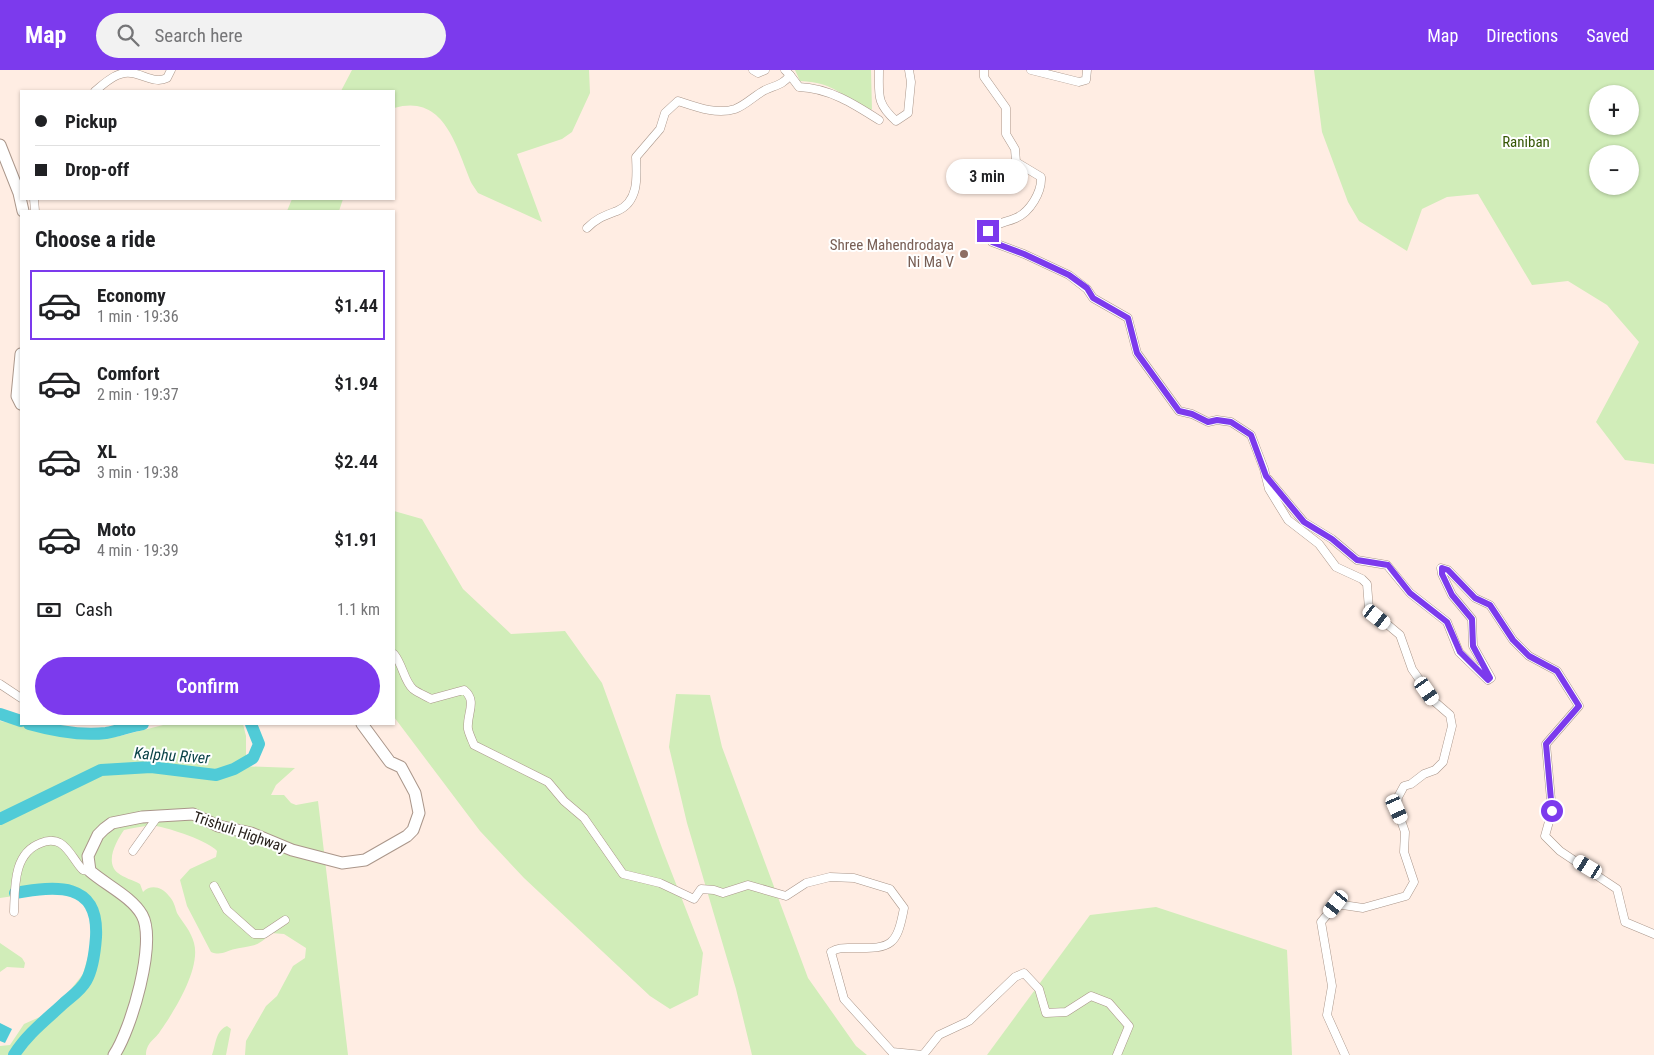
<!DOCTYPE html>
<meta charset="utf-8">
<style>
body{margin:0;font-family:"Roboto Condensed",sans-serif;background:#f2f2f2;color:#202124;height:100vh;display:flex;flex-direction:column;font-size:19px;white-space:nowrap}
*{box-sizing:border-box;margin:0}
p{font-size:16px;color:#757577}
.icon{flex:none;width:28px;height:28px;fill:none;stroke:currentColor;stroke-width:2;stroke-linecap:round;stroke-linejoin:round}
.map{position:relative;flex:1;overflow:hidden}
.drawer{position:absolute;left:20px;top:140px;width:375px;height:515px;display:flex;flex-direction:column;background:#fff;border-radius:0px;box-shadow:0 1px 4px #0004}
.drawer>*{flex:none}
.top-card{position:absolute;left:20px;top:20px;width:375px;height:110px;border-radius:0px;box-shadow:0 1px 4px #0004;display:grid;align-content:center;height:110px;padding:0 15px;background:#fff}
.fabs{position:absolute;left:1589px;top:15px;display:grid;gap:10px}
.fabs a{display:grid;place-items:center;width:50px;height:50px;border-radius:50%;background:#fff;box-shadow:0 1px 4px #0004;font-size:25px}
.end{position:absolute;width:22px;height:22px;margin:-11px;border:6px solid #7c3aed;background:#fff;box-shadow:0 0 0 2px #fff}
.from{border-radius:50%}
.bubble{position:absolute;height:35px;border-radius:18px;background:#fff;box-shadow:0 1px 4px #0004;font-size:16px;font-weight:600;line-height:35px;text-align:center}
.car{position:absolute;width:15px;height:30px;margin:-15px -8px;border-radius:6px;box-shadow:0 0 4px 1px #0007;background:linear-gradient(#fff 24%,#345 0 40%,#fff 0 76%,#345 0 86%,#fff 0)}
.top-card b{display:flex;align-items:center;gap:18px;height:48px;font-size:19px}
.top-card b+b{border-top:1px solid #e0e0e0}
.top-card i{width:12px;height:12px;background:#202124}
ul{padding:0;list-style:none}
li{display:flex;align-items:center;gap:15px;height:70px;margin:0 10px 8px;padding:0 5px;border:2px solid transparent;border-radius:0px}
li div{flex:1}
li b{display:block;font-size:19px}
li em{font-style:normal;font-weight:600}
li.current{border-color:#7c3aed}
li>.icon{width:45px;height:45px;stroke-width:1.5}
h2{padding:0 15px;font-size:22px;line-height:60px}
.pay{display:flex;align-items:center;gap:12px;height:55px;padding:0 15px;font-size:19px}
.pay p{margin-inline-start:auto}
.button{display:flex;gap:10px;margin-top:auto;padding:10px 15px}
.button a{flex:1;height:58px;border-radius:30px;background:#7c3aed;color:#fff;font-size:20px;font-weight:600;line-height:58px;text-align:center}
header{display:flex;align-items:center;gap:30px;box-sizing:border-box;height:70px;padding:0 25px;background:#7c3aed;color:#fff}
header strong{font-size:24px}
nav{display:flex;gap:28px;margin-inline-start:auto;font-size:18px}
.search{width:350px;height:45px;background:#f2f2f2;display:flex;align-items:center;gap:12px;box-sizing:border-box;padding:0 18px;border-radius:28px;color:#757577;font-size:19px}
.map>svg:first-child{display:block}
</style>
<header>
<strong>Map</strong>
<div class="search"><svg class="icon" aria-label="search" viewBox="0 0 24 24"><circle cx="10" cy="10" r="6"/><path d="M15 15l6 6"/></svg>Search here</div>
<nav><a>Map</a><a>Directions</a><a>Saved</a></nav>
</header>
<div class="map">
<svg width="1654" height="985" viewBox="0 0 1654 985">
<rect width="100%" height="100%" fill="#ffede3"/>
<g fill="#d1edb9" fill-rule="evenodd">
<path d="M 352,0 L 589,0 L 590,23 L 572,62 L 562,69 L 517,84 L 542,152 L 478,123 L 472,114 C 456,77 445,23 394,38 L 394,21 L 341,21 Z"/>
<path d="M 795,0 L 871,0 L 872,40 C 840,27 838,13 800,11 Z"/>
<path d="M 1314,0 L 1654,0 L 1654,394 L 1625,390 L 1596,352 L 1639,272 L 1607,235 L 1568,211 L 1532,215 L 1478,124 L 1447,127 L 1422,139 L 1407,181 L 1359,151 L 1348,132 L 1322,62 ZM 1598,24 L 1630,24 L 1630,56 L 1598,56 ZM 1598,84 L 1630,84 L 1630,116 L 1598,116 Z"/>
<polygon points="292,129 343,129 339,141 287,141"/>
<polygon points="394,441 422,449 463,519 511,564 565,561 602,613 662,778 703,883 698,925 670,939 650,926 524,808 480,761 394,647"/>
<polygon points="676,624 710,625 722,677 808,908 856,976 867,985 752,985 736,919 687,753 669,677"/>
<path d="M 0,651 L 72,666 L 116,667 L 167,654 L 243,654 L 246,666 L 246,687 L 238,696 L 295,698 L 276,715 L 271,725 L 284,725 L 291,733 L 296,735 L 318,731 L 348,985 L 245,985 L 246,971 L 266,936 L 277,926 L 293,896 L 305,888 L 306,878 L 284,864 L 271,863 C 257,878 252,875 235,879 C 226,881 221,886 211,882 L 187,836 L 180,810 L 190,799 L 216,787 L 217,781 C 209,771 169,758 156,756 C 145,755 135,758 124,760 C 117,770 104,792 118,803 C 124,808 133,810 140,814 L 143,822 C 151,814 162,817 169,826 C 174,831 175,837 177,843 C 183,853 191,861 194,873 C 201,898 175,940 161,960 C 156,969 146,972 146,985 L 0,985 L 0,976 L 10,975 L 24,954 L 42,946 L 57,937 L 83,904 L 91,876 L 92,852 L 87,835 C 65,817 26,825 0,828 Z"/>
<polygon points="1156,837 1287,880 1292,985 987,985 1090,845"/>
<polygon points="0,873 22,888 25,893 24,898 7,897 0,902"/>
<path d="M 227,956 L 231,959 L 226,985 L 212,985 C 216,975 215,961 227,956 Z"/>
</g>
<polygon fill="#50cbd7" points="0,953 12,959 5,973 0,971"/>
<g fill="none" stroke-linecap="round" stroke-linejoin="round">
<g stroke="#50cbd7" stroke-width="12">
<polyline points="0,644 21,651"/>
<path d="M 29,654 C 54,661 80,666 106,663 C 118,661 131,656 143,654"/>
<polyline points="0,749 101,700 151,697 216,705 234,699 253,688 259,674 251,654"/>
<path d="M 14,985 C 27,964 47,949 64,933 C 72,926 81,920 86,911 C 93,899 95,881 96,867 C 99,811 56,816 15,823"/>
</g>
<defs>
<g id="street">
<polyline points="753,0 758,3 765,0"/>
<path d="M 879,0 C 879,25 876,33 896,51 L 908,43 L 911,12 L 909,0"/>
<path d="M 984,0 L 984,7 L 1006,38 L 1006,64 L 1015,79 L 1016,92 L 1041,107 C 1042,122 1030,142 1016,148 C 1005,153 997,152 988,161 L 992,172 L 1024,184 L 1069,205 L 1087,219 L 1093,228 L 1128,248 L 1137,283 L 1179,341 L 1192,344 L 1208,352 L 1217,350 L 1231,352 L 1251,365 L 1264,399 L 1269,419 L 1288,450 L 1319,474 L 1336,497 L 1362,509 L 1367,514 L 1369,539 L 1400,565 L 1412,599 L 1435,632 L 1450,645 L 1452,656 L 1443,692 L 1435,700 L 1424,704 L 1411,714 L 1404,716 L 1398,727 L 1397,739 L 1405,762 L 1404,782 L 1414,812 L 1406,826 L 1363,838 L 1336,834 L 1321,852 L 1332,916 L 1327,945 L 1345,985"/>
<polyline points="1031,0 1079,12 1086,10 1087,0"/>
<path d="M 790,5 L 799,17 C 829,18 854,34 879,50"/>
<path d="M 95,21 C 105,13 117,1 131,3 C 143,4 155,14 167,8 L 171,0"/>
<polyline points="34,129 35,141"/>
<path d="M 587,158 C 597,148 604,146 617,141 C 639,132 637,107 636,87 L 660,59 L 665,43 L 678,31 C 696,37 717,45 735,39 C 746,35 755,25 765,20 C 776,15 783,15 790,5 L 785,0"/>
<polyline points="1268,409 1304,452 1332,469 1357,490 1387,495 1410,523 1447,552 1459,582 1488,610 1491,608 1473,576 1472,549 1452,525 1442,504 1441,498 1448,500 1475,528 1490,535 1513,570 1529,586 1557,601 1579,636 1546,674 1552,741 1545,766 1560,781 1617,819 1625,852 1654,864"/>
<path d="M 394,584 C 403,595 404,611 413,619 C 418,623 426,626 431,629 L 464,620 C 478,631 466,645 468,659 C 469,664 472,670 474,675 L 548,712 L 564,731 L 584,748 L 623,804 L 660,813 L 694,829 L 701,819 L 714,820 L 723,823 L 748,815 L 786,826 L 806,813 L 830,807 L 854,808 L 890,819 L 904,838 C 897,875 892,879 854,878 C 845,878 839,877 831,882 L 844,929 L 892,982 L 923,985 L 939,965 L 969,951 L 1015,907 L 1024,903 L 1039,919 L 1046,943 L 1066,942 L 1091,926 L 1109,933 L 1129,956 L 1117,985"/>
<polyline points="0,614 21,628"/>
<polyline points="133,781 158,746"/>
<polyline points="214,816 227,840 254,864 264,864 285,850"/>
<path d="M 14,842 C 15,817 13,783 41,773 C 47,770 55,770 60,773 C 70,779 75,792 83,800 L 90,801"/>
</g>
<g id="secondary">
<polyline points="0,75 19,123 23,141"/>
<polyline points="21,284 17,326 21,334"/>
<path d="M 114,985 C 131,960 157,872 142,845 C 132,827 106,815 90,801 L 88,786 L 98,765 L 104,759 L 112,753 L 142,747 L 193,744 L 218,756 L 251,763 L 292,780 L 342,793 L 365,790 L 407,766 L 413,760 L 419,743 L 415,723 L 401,697 L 390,692 L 362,654"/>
</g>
</defs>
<use href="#street" stroke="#aa968a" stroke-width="9"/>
<use href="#secondary" stroke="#aa968a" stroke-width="13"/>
<use href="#street" stroke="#fff" stroke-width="8"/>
<use href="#secondary" stroke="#fff" stroke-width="11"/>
</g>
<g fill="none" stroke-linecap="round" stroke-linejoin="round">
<polyline stroke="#7c3aed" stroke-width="6" points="988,161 992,172 1024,184 1069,205 1087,218 1093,228 1128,248 1137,283 1179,341 1192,344 1208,352 1217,350 1231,352 1251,365 1266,406 1304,452 1332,469 1357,490 1388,495 1410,523 1447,552 1460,582 1488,610 1490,608 1473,576 1472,549 1452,525 1442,504 1442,498 1448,500 1475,528 1490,535 1513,570 1529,586 1557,601 1579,636 1546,674 1552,741"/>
</g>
<circle fill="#8d6e63" stroke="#fff" stroke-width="2" cx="964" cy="184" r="5"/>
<g text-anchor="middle" stroke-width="4" stroke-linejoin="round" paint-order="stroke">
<g font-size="15" fill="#355704" stroke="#fff">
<text x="1526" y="77">Raniban</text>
</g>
<g font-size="15" fill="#785e54" stroke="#fff" text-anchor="end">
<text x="954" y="180">Shree Mahendrodaya<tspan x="954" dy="17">Ni Ma V</tspan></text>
</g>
<g font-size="15" fill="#27201b" stroke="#fff">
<text transform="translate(240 762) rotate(19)" y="5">Trishuli Highway</text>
</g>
<g font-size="16" font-style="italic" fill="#0c444a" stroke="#fff">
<text transform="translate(172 685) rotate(4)" y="6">Kalphu River</text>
</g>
</g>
</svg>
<div class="fabs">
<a>+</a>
<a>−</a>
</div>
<i class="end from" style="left:1552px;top:741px"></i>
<i class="end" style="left:988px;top:161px"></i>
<div class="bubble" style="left:946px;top:89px;width:82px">3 min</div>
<i class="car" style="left:1377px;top:547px;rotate:128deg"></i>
<i class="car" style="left:1427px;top:621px;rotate:145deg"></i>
<i class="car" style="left:1397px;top:739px;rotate:156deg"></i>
<i class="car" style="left:1588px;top:797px;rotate:301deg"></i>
<i class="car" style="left:1336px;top:834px;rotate:217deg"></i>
<div class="top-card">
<b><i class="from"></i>Pickup</b>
<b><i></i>Drop-off</b>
</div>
<section class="drawer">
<h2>Choose a ride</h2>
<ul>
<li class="current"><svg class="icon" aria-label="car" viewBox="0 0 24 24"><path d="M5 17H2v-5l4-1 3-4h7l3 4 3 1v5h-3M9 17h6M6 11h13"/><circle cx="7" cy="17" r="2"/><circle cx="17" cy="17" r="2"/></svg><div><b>Economy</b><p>1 min · 19:36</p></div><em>$1.44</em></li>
<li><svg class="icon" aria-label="car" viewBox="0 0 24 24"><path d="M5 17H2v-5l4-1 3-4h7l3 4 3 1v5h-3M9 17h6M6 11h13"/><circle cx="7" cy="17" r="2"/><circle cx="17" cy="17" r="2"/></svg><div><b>Comfort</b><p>2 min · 19:37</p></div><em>$1.94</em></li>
<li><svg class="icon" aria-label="car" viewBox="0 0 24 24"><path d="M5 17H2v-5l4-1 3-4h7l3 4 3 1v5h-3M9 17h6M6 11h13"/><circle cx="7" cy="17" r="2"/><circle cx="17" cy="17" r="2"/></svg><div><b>XL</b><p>3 min · 19:38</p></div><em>$2.44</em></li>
<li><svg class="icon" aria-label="car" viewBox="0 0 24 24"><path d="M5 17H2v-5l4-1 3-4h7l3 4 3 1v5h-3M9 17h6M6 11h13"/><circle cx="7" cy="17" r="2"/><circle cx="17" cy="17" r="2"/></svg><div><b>Moto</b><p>4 min · 19:39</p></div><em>$1.91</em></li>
</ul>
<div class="pay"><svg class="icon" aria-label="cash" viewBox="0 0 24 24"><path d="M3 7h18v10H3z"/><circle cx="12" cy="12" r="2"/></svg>Cash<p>1.1 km</p></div>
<div class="button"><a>Confirm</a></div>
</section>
</div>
